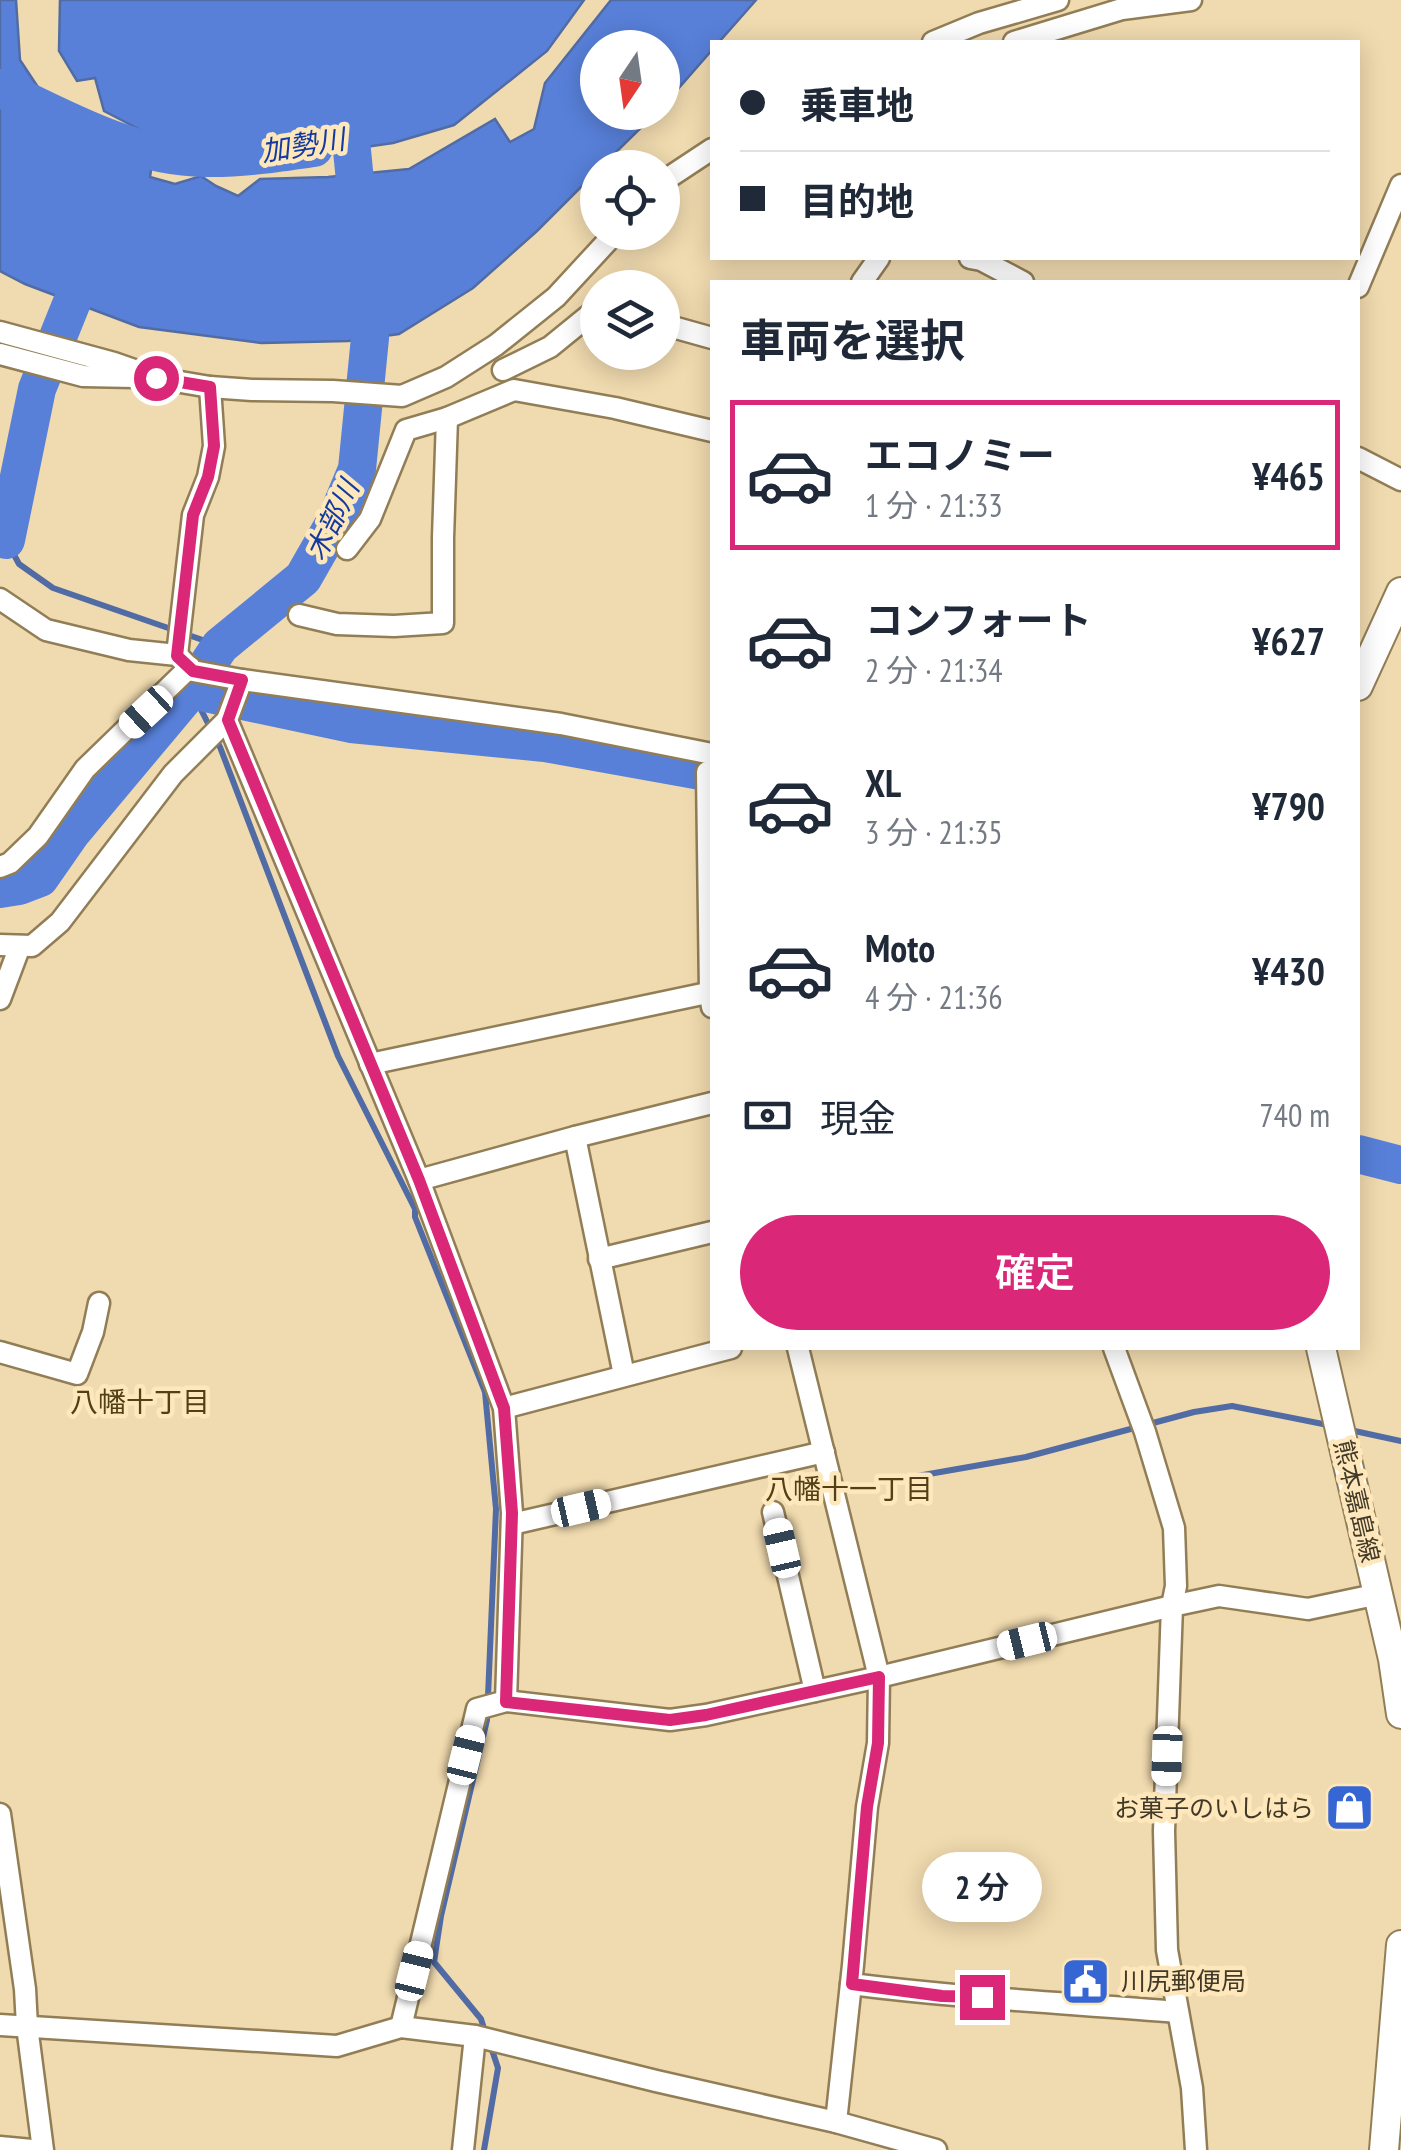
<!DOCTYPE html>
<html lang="ja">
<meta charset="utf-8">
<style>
body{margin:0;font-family:"PT Sans Narrow","Noto Sans JP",sans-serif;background:#f2f2f3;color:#1f2937;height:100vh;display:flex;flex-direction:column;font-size:38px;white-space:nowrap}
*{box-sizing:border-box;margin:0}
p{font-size:32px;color:#747a83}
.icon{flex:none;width:55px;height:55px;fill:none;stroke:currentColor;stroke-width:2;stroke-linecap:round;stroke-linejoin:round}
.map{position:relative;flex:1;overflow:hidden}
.side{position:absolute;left:710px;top:280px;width:650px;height:1070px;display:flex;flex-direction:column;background:#fff;border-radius:0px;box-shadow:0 5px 25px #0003}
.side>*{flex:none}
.banner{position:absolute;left:710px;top:40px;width:650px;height:220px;border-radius:0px;box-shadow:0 5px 25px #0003;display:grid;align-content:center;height:220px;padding:0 30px;background:#fff}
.needle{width:65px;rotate:193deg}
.tools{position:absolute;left:580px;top:30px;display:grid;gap:20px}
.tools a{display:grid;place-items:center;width:100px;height:100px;border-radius:50%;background:#fff;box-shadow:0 5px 25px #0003;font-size:50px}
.end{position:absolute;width:45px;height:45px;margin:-22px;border:12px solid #db2777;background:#fff;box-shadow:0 0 0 5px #fff}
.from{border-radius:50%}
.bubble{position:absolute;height:70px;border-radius:35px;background:#fff;box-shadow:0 5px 25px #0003;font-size:32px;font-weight:600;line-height:70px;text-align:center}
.car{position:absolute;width:30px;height:60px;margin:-30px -15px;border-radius:12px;box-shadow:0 0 8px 2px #0007;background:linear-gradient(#fff 24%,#345 0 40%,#fff 0 76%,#345 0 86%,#fff 0)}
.banner b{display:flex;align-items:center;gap:35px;height:95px;font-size:38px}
.banner b+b{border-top:2px solid #e0e1e3}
.banner i{width:25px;height:25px;background:#1f2937}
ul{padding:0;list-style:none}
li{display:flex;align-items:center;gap:30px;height:150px;margin:0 20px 15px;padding:0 10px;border:5px solid transparent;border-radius:0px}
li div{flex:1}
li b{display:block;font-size:38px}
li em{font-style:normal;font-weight:600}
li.selected{border-color:#db2777}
li>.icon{width:90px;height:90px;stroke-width:1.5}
h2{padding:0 30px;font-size:45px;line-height:120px}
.pay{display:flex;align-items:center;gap:25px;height:110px;padding:0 30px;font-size:38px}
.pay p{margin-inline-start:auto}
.cta{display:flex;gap:20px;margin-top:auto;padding:20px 30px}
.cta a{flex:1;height:115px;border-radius:60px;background:#db2777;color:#fff;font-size:40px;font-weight:600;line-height:115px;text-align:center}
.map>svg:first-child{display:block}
</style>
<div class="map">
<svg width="1401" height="2150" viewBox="0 0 1401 2150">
<rect width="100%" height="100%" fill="#f0daaf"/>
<g fill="#5880d9" stroke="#516ba4" stroke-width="2.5">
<polygon points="0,0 16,0 20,60 65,128 102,152 152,163 150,177 175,184 201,176 216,186 238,196 260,179 328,177 409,169 495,119 510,142 534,129 545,83 611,0 756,0 719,42 712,42 712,50 663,106 662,48 598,48 598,112 656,113 601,167 598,168 597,171 537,231 473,288 399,334 348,341 261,343 139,327 25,284 0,271"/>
<polygon points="60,0 584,0 547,51 454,125 393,143 289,158 162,141 104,111 95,78 77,81 59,51"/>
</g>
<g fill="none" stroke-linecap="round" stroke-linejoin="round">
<g stroke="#516ba4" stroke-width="6">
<polyline points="0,547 6,540 19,564 53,588 220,646"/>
<polyline points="191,690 220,747 338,1056 415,1209 415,1217 485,1392 496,1509 487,1720 441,1916 434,1962 481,2019 485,2032"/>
<polyline points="1350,1430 1401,1441"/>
<polyline points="889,1481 1026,1457 1194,1412 1232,1406 1333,1426"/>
<polyline points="484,2150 498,2068 490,2044"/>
</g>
<g stroke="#5880d9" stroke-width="38">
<path d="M 0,88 C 65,119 131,157 205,158 C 241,159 278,153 314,148"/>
<polyline points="351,140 359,222"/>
<polyline points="6,540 37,389 72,302"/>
<polyline points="191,690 351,724 545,743 712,773"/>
<polyline points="0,889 19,886 40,878 72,832 191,690 220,646 303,578 335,522 357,469 370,338 365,287"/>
<polyline points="1358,1154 1401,1165"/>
</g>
<defs>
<g id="minor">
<polyline points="933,42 979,23 1058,0"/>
<polyline points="1014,42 1122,9 1191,0"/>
<polyline points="662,182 712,149"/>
<polyline points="970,258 981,260 1023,282"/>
<polyline points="862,282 879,258"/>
<polyline points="1358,287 1401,185"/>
<polyline points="662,324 712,338"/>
<polyline points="0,332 114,363 157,378 210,387 252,390 333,391 402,396 446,377 496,345 556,297 616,232"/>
<polyline points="0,354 83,376 135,377"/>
<polyline points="503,370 550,347 598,308"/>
<polyline points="1358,458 1401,480"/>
<polyline points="347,549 370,519 406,430 447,418 514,390 615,408 712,431"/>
<polyline points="0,599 46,630 129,650 177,655 193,671 242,680 561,724 712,754"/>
<polyline points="299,615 337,624 394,626 443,623 443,538 447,418"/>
<polyline points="177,655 193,515 208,477 214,446 210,387"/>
<polyline points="242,680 227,720 419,1180 504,1408 512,1513 506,1701"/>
<polyline points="707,772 710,993 712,1007"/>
<polyline points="0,867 10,863 38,836 85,769 190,667"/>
<polyline points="0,945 32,946 60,922 173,774 227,720"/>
<polyline points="0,999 20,946"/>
<polyline points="370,1064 712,992"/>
<polyline points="575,1137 624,1375"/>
<polyline points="419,1180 575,1137 712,1103"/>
<polyline points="599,1259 712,1232"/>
<polyline points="798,1348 879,1677 878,1743 867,1807 853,1965 836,2122"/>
<polyline points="1114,1348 1145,1432 1174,1528 1176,1586 1172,1606 1164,1831 1167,1950 1192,2088 1196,2150"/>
<polyline points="0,1352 77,1374 93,1332 99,1303"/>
<polyline points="504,1408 731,1348"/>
<polyline points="773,1512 815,1691"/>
<polyline points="512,1524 824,1452"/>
<polyline points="0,1814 25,1989 27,2026 43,2150"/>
<path d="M 851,1984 C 960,1998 1069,2003 1178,2012"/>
<polyline points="0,2025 337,2046 401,2027 475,2036 656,2081 836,2122 936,2150"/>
<polyline points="401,2027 477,1709 506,1701 670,1720 706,1715 879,1677 1172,1606 1219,1596 1308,1609 1379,1594"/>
<polyline points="0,2147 32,2150"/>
<polyline points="463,2150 475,2036"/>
</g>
<g id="major">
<polyline points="1358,686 1401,592"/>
<polyline points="1321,1348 1393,1659 1401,1714"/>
<polyline points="1384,2150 1401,1945"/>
</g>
</defs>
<use href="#minor" stroke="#927e56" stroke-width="25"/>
<use href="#major" stroke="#927e56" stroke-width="32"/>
<use href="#minor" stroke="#fff" stroke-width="20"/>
<use href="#major" stroke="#fff" stroke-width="28"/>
</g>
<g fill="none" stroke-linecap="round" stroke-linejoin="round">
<polyline stroke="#db2777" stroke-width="12" points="156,378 210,387 214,446 208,477 193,515 177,656 193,671 242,680 228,720 419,1180 504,1408 512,1513 506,1702 670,1720 706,1715 879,1677 878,1743 867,1807 852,1984 942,1996 982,1997"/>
</g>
<defs>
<symbol id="shop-square" viewBox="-11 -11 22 22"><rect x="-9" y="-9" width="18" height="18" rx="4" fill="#3665d4" stroke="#fde7bb"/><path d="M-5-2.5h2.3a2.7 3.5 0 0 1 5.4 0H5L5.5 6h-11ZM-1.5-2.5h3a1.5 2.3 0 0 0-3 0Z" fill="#fff"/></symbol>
<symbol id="civic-square" viewBox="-11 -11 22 22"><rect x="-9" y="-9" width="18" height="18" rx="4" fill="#3665d4" stroke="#fde7bb"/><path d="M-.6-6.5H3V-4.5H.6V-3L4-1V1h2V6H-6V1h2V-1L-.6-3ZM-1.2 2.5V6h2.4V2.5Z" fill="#fff"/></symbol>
</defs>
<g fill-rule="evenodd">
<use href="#shop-square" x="1322" y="1780" width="55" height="55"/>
<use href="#civic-square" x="1058" y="1954" width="55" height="55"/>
</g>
<g text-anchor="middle" stroke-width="9" stroke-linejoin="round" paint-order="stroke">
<g font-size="25" fill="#423a28" stroke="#fde7bb">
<text transform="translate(1357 1501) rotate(77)" y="9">熊本嘉島線</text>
</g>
<g font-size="25" fill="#423a28" stroke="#fde7bb" text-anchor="end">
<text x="1314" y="1817">お菓子のいしはら</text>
<text x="1121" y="1990" text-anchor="start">川尻郵便局</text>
</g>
<g font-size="28" font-style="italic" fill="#133aa1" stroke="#fde7bb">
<text transform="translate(303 145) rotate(-9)" y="10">加勢川</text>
<text transform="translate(332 520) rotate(-64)" y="10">木部川</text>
</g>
<g font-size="28" fill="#513f17" stroke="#fde7bb">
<text x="140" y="1412">八幡十丁目</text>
<text x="849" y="1499">八幡十一丁目</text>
</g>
</g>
</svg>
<div class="tools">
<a><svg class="needle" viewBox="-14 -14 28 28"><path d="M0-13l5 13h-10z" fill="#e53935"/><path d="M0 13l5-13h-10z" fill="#747a83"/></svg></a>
<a><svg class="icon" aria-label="locate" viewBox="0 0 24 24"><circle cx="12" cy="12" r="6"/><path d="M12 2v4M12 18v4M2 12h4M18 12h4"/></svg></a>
<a><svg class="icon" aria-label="layers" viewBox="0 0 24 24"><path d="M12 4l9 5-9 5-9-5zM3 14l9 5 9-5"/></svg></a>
</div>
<i class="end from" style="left:156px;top:378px"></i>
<i class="end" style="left:982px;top:1997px"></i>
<div class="bubble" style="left:922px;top:1852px;width:120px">2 分</div>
<i class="car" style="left:146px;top:712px;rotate:227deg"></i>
<i class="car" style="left:581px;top:1508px;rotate:77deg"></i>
<i class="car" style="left:782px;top:1548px;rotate:347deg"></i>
<i class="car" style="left:1027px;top:1641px;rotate:256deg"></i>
<i class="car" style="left:466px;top:1755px;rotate:14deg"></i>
<i class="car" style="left:1167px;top:1756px;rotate:182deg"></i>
<i class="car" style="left:414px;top:1971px;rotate:14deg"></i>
<div class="banner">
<b><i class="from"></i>乗車地</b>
<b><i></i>目的地</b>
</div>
<section class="side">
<h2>車両を選択</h2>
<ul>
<li class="selected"><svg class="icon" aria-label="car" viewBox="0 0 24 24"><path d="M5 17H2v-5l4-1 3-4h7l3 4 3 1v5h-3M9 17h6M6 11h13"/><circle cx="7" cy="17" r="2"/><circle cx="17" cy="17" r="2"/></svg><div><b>エコノミー</b><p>1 分 · 21:33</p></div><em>¥465</em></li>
<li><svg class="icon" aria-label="car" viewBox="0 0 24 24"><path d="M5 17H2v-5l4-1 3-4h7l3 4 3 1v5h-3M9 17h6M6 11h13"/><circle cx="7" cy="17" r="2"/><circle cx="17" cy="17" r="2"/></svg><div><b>コンフォート</b><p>2 分 · 21:34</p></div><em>¥627</em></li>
<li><svg class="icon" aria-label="car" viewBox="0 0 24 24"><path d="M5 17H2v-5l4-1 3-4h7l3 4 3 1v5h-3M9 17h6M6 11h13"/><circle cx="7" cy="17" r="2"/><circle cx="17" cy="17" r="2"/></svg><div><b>XL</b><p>3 分 · 21:35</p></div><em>¥790</em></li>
<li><svg class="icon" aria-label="car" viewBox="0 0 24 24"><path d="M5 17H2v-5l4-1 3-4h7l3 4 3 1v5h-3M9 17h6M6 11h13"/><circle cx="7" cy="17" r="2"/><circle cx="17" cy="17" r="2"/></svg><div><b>Moto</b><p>4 分 · 21:36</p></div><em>¥430</em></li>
</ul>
<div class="pay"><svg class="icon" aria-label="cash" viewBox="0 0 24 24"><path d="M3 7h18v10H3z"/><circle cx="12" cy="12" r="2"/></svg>現金<p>740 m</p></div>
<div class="cta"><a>確定</a></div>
</section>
</div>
